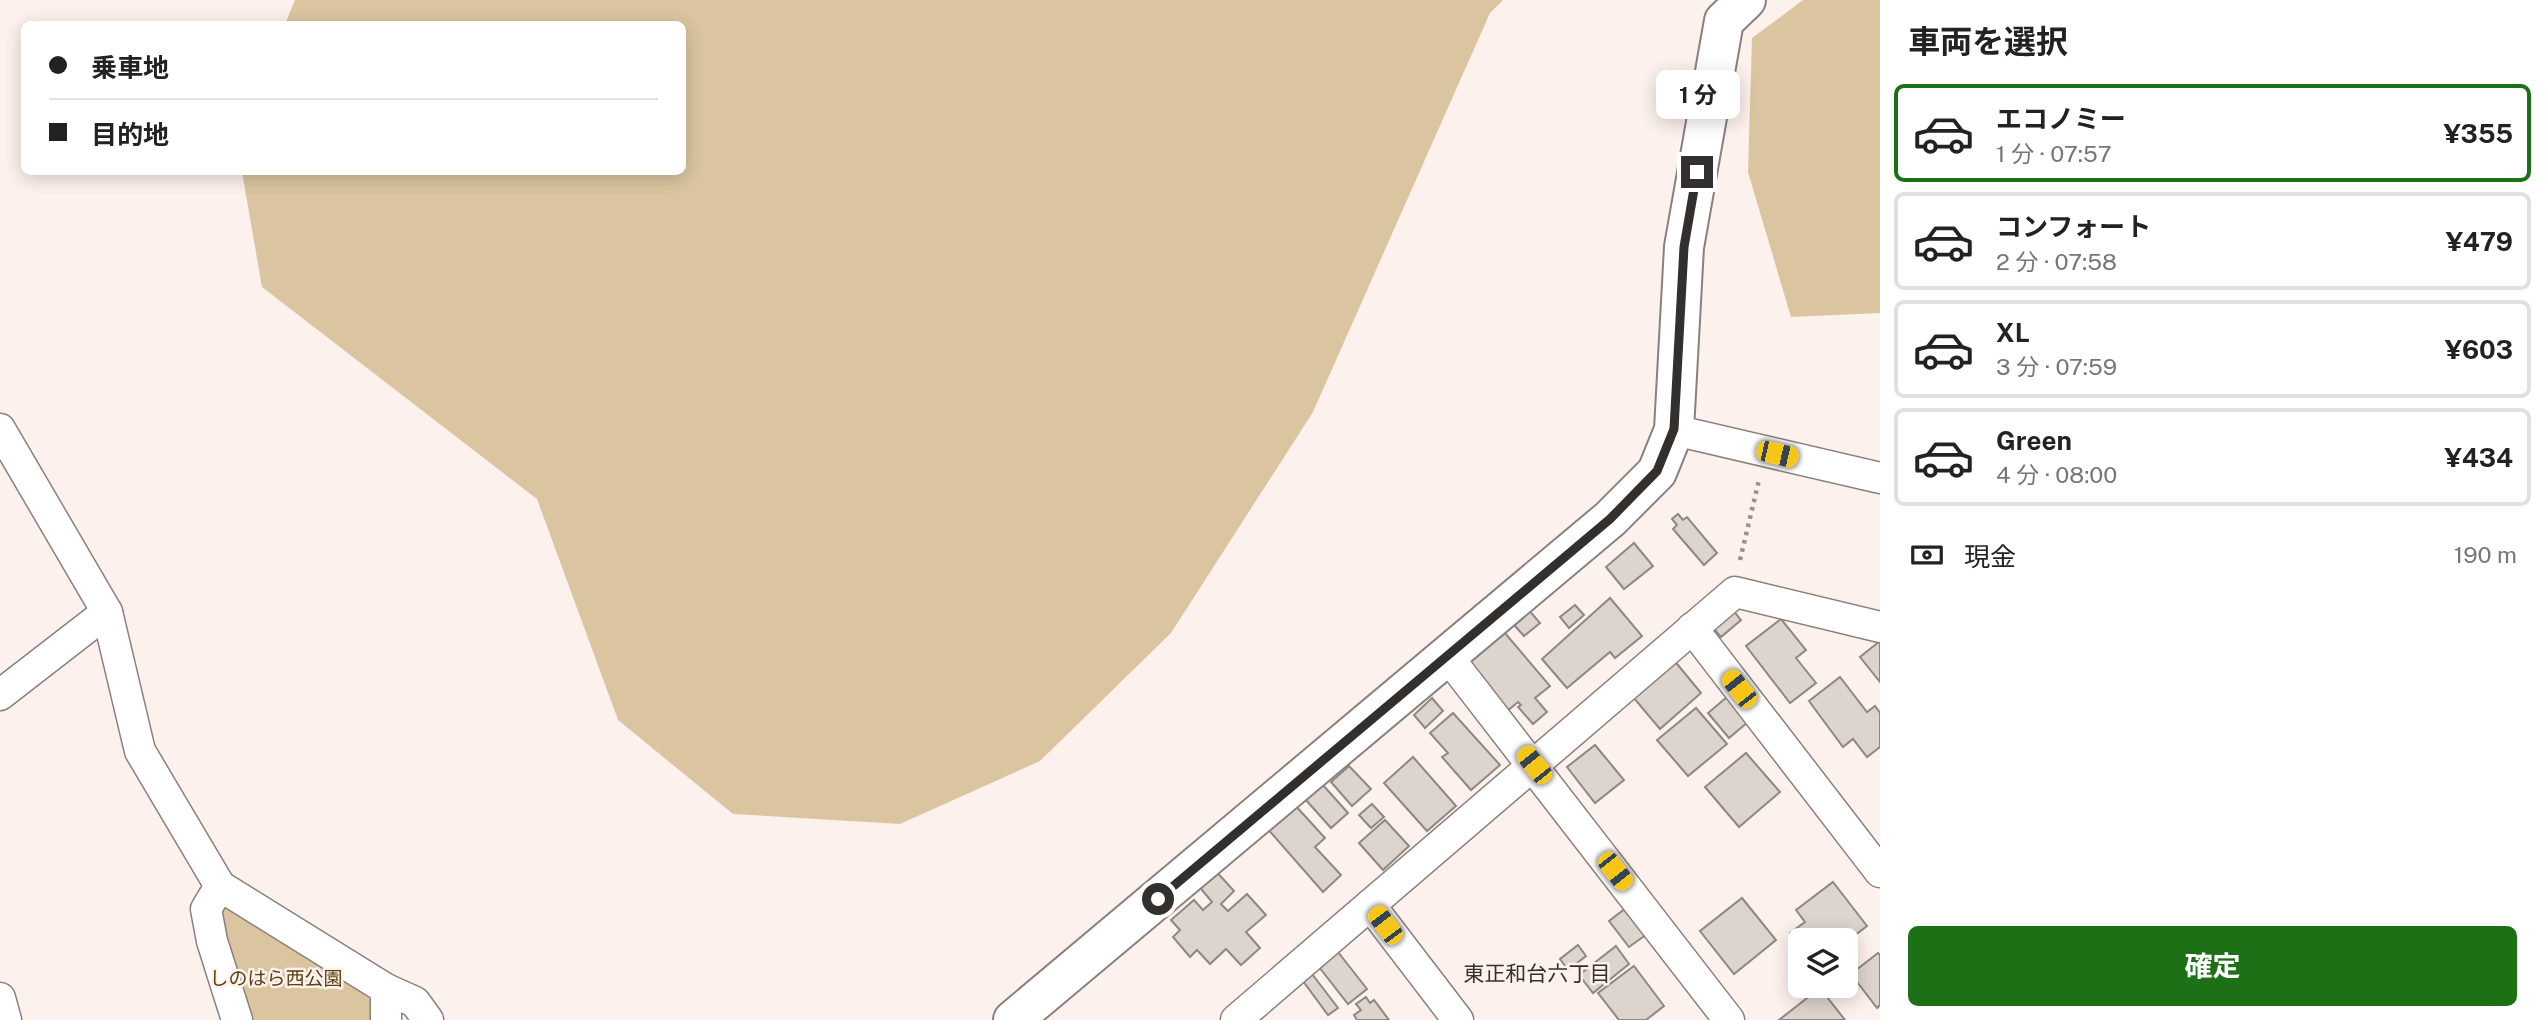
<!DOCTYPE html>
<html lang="ja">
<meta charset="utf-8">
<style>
body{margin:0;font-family:"Public Sans","Noto Sans JP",sans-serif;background:#f6f6f6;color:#222;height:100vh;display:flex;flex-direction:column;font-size:26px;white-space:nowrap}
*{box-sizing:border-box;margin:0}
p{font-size:23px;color:#767676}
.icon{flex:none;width:38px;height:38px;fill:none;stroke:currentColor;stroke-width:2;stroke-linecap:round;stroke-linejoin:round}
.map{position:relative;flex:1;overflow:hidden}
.side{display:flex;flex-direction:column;background:#fff;width:665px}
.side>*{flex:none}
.guide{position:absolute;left:21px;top:21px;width:665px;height:154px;border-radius:10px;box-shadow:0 4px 18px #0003;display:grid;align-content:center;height:154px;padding:0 28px;background:#fff}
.fabs{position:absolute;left:1788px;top:928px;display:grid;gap:14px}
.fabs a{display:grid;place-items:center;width:70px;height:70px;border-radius:10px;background:#fff;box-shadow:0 4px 18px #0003;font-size:35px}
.end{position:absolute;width:32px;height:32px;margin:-16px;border:9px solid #332f2d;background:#fff;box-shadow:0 0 0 4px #fff}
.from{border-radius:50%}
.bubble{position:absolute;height:49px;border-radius:10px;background:#fff;box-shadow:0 4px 18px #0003;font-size:23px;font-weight:700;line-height:49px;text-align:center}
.car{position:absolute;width:21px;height:42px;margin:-21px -10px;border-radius:9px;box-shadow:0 0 5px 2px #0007;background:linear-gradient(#f5c518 24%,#345 0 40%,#f5c518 0 76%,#345 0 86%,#f5c518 0)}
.guide b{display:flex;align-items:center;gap:24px;height:66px;font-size:26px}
.guide b+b{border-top:2px solid #e0e0e0}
.guide i{width:18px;height:18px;background:#222}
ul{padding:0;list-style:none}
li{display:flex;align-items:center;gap:21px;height:98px;margin:0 14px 10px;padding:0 14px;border:4px solid #e0e0e0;border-radius:10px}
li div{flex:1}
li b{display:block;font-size:26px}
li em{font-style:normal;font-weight:700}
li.active{border-color:#1e7017}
li>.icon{width:63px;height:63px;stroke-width:1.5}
h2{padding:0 28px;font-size:32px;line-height:84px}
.pay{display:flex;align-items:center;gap:18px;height:77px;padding:0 28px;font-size:26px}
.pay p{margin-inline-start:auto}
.cta{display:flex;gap:14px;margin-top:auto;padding:14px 28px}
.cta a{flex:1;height:80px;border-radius:10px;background:#1e7017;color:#fff;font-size:28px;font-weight:700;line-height:80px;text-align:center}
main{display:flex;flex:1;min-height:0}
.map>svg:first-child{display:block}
</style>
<main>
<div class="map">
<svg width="1880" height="1020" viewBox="0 0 1880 1020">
<rect width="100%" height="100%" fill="#fdf1ed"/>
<g fill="#dbc5a0">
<polygon points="295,0 1503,0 1490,13 1313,412 1171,633 1040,761 900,824 733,814 618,720 537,499 262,287 242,172 682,172 682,24 285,24"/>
<polygon points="1803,0 1880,0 1880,313 1791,317 1748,172 1752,38"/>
<polygon points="224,898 378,992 377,1020 245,1020 213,916"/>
</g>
<g fill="#ddd4ce" stroke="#8f8781" stroke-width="2">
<polygon points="1678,514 1683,520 1687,517 1717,553 1704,565 1673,529 1677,525 1672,519"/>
<polygon points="1634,543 1653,566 1624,589 1606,567"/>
<polygon points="1610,598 1642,636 1615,658 1610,652 1567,688 1542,659"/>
<polygon points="1523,603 1540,623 1524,636 1507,617"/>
<polygon points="1728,604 1741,620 1721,637 1707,621"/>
<polygon points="1575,605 1584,615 1569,628 1560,617"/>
<polygon points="1781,619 1806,650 1796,658 1816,683 1790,703 1746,646"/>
<polygon points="1504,632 1550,686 1535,698 1547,712 1533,724 1518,707 1521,705 1518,702 1506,712 1466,664"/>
<polygon points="1880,641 1880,682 1860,657"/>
<polygon points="1673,659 1701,693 1660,729 1627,690"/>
<polygon points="1840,677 1867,712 1875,706 1880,713 1880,747 1867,757 1853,739 1843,747 1809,701"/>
<polygon points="1727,697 1748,722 1729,738 1708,713"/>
<polygon points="1432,698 1443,711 1425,728 1414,715"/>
<polygon points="1696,708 1727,744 1688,776 1657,740"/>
<polygon points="1453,713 1500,765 1471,790 1442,757 1448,753 1430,733"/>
<polygon points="1595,745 1624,780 1595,803 1567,767"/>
<polygon points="1746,753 1780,792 1739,827 1705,787"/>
<polygon points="1413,757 1456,806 1427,831 1384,783"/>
<polygon points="1349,766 1371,789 1352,806 1331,782"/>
<polygon points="1322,784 1348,813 1331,828 1305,799"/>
<polygon points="1293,803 1325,838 1315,847 1341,875 1323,892 1266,827"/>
<polygon points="1372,804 1384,817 1371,828 1359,815"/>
<polygon points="1385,820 1409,846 1383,870 1359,843"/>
<polygon points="1214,869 1234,891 1221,904 1228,911 1247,894 1266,915 1246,932 1260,948 1241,965 1226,949 1210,964 1197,950 1190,957 1173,937 1180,930 1171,920 1194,900 1203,910 1212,902 1197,884"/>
<polygon points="1833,882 1867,926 1846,942 1846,940 1801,940 1801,947 1790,933 1805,922 1796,910"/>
<polygon points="1742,898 1776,940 1734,974 1700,931"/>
<polygon points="1630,905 1650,932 1629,947 1609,921"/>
<polygon points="1578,945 1586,956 1568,970 1560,959"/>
<polygon points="1616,946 1629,964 1593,993 1579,975"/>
<polygon points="1338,952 1367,989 1348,1004 1319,967"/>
<polygon points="1878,953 1880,955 1880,1005 1877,1008 1851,974"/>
<polygon points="1634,966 1664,1006 1646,1020 1619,1020 1598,993"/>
<polygon points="1309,970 1338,1008 1328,1015 1300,977"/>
<polygon points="1820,988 1845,1020 1779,1020"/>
<polygon points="1366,997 1370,1003 1374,1000 1389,1020 1357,1020 1354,1015 1361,1010 1356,1004"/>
</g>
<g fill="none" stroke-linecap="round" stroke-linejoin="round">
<defs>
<g id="minor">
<polyline points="0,429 107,612 140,751 220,886 386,989 386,1020"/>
<polyline points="1674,430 1880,478"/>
<polyline points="1692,628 1880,872"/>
<polyline points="1448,657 1729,1020"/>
<polyline points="0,695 107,612"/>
<polyline points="220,886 206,909 212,941 237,1020"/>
<polyline points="1370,905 1458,1020"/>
<polyline points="386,989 415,1002 428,1020"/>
<polyline points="0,998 6,1020"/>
<polyline points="1236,1020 1735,592 1880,627"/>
</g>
<polyline id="tertiary" points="1013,1020 1610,519 1657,472 1674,430 1684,247 1724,21 1746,0"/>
</defs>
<use href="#minor" stroke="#8a807d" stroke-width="33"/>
<use href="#tertiary" stroke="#8a807d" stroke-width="42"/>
<polyline stroke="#98908d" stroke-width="4.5" stroke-dasharray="3.5 5" stroke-linecap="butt" points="1740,560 1759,480"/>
<use href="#minor" stroke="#fff" stroke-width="30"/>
<use href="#tertiary" stroke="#fff" stroke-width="38"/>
</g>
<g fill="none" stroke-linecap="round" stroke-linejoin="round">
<polyline stroke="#332f2d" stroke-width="9" points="1158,899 1610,519 1657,471 1674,429 1684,247 1697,172"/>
</g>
<g text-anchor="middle" stroke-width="5" stroke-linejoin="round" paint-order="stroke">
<g font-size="19" fill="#5a4110" stroke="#fdf1ed">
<text x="276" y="985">しのはら西公園</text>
</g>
<g font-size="21" fill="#372f2c" stroke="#fdf1ed">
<text x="1537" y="981">東正和台六丁目</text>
</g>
</g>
</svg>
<div class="fabs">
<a><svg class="icon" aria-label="layers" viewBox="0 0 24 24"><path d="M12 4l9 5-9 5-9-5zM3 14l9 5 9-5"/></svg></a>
</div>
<i class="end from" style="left:1158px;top:899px"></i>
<i class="end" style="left:1697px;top:172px"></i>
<div class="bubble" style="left:1656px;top:70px;width:84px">1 分</div>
<i class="car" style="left:1777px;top:454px;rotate:103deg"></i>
<i class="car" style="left:1739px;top:689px;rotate:322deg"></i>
<i class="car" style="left:1534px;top:765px;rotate:321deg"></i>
<i class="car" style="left:1615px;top:871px;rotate:142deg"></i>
<i class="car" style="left:1385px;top:925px;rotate:323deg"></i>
<div class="guide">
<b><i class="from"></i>乗車地</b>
<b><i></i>目的地</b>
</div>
</div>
<section class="side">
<h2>車両を選択</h2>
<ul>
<li class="active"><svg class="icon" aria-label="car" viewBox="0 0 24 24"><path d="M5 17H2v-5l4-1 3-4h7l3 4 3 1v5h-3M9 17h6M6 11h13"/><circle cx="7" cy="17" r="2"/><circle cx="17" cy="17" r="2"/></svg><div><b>エコノミー</b><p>1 分 · 07:57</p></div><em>¥355</em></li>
<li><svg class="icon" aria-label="car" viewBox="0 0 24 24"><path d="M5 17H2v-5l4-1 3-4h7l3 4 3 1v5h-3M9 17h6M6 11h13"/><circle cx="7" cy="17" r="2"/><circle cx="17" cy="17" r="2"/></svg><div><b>コンフォート</b><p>2 分 · 07:58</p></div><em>¥479</em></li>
<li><svg class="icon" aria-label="car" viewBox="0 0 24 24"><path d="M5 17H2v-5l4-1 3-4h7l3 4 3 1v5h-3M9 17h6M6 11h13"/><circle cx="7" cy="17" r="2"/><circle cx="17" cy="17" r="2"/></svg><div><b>XL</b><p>3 分 · 07:59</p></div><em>¥603</em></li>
<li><svg class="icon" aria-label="car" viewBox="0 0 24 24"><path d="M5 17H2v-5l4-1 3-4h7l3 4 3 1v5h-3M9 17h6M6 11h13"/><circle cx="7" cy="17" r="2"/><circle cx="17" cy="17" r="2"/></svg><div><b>Green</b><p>4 分 · 08:00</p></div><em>¥434</em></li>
</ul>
<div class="pay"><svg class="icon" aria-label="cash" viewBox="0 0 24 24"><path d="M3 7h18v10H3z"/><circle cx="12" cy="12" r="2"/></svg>現金<p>190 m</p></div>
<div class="cta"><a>確定</a></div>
</section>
</main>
